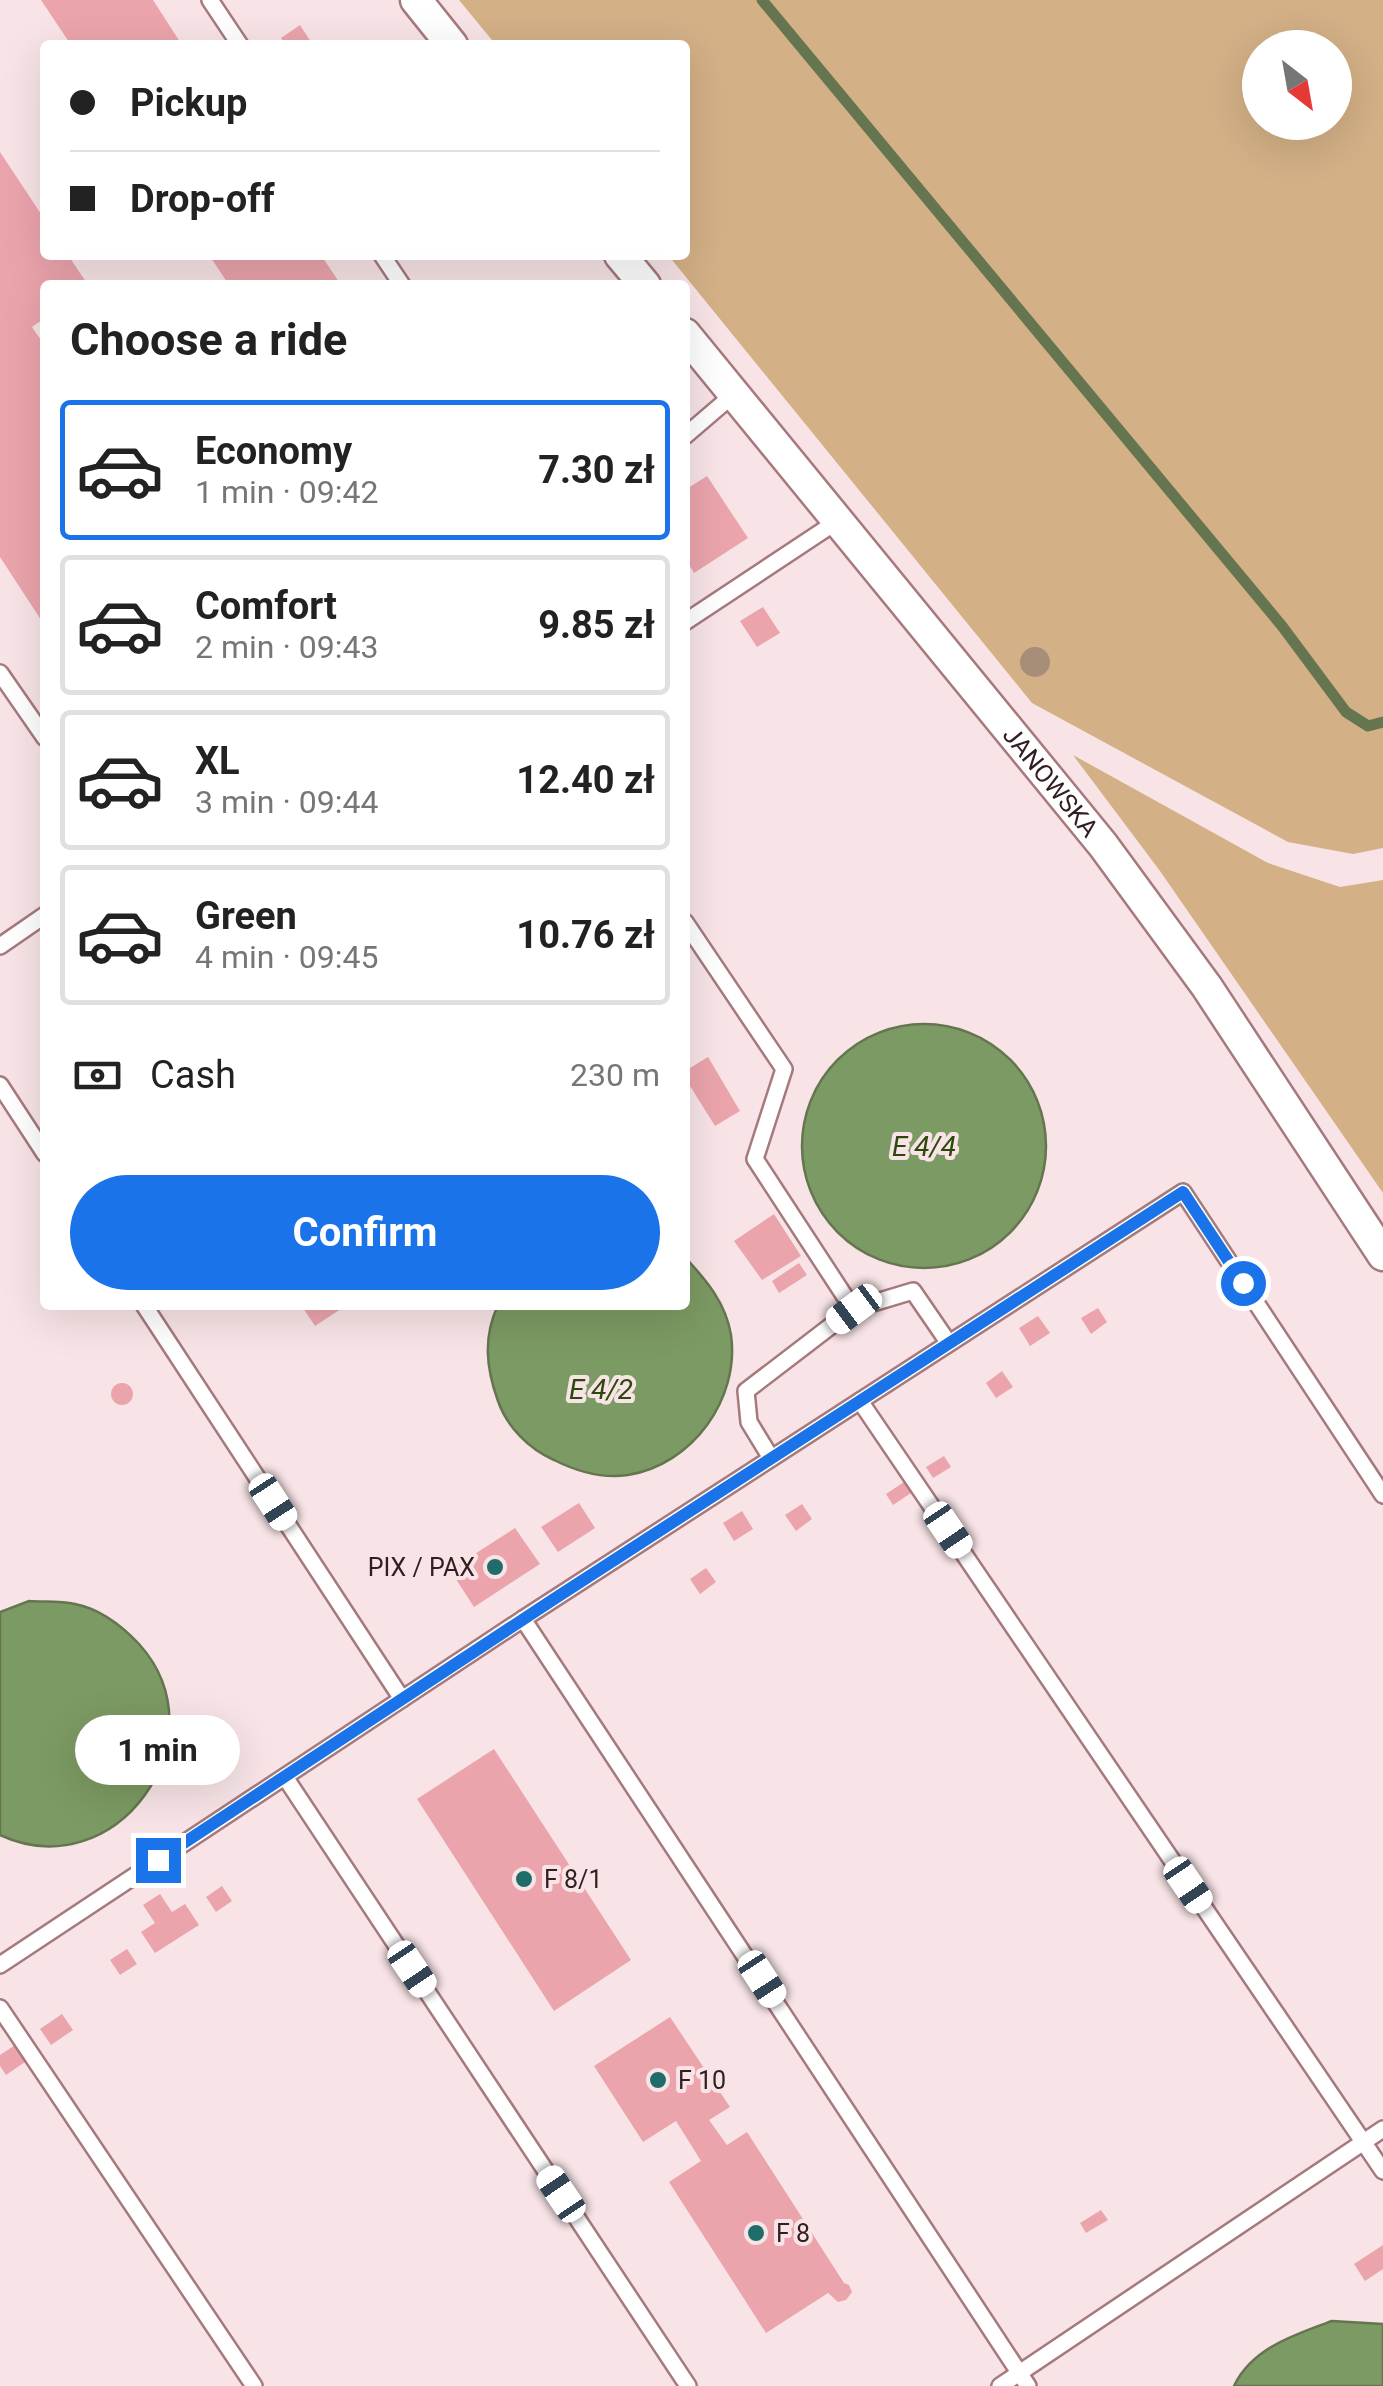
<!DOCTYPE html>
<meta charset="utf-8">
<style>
body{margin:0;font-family:Roboto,sans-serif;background:#f6f6f6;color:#222;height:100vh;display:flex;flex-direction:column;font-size:38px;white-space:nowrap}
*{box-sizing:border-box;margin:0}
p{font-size:32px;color:#767676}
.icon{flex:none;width:55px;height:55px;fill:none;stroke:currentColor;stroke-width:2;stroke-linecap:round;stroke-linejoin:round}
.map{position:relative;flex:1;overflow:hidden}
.panel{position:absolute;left:40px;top:280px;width:650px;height:1030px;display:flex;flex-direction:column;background:#fff;border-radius:10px;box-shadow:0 10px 40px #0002}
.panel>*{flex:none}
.hud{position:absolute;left:40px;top:40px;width:650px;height:220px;border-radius:10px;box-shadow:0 10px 40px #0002;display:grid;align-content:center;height:220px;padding:0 30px;background:#fff}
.needle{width:65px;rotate:149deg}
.buttons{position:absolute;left:1242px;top:30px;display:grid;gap:20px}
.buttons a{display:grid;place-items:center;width:110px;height:110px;border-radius:50%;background:#fff;box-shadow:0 10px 40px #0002;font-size:50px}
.end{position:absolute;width:45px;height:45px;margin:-22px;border:12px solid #1a73e8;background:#fff;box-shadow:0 0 0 5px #fff}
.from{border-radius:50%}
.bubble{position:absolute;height:70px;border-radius:35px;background:#fff;box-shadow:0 10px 40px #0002;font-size:32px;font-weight:700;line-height:70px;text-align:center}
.car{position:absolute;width:30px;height:60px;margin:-30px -15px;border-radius:12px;box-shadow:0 0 8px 2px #0007;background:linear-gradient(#fff 24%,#345 0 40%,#fff 0 76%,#345 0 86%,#fff 0)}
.hud b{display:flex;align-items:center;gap:35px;height:95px;font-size:38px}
.hud b+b{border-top:2px solid #e0e0e0}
.hud i{width:25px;height:25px;background:#222}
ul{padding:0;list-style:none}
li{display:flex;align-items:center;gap:30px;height:140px;margin:0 20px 15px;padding:0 10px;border:5px solid #e0e0e0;border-radius:10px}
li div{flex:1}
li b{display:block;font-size:38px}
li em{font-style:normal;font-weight:700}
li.selected{border-color:#1a73e8}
li>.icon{width:90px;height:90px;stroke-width:1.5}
h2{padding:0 30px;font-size:45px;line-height:120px}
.pay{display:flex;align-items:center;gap:25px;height:110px;padding:0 30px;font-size:38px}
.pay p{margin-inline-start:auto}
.action{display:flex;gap:20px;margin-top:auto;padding:20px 30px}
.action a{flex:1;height:115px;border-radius:60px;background:#1a73e8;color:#fff;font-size:40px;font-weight:700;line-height:115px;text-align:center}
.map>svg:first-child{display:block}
</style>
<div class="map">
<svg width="1383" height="2386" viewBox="0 0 1383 2386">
<rect width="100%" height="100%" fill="#f8e4e6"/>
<g fill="#d3b086" fill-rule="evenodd">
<path d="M 459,0 L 1383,0 L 1383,848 L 1353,854 L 1288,842 L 1032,703 L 668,255 L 685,255 L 685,45 L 496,45 ZM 1260,48 L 1335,48 L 1335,122 L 1260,122 Z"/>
<polygon points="1073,755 1268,863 1340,887 1383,880 1383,1193 1160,871"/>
</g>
<g fill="#7c9a63" stroke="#65754f" stroke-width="2.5">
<circle cx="924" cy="1146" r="122"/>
<path d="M 685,1257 C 706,1280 726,1303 731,1335 C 740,1399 692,1465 628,1475 C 602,1479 576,1471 554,1460 C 529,1449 507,1427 498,1401 C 486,1368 483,1337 498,1305 L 685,1305 Z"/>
<path d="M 29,1601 C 44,1602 61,1601 75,1604 C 100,1609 122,1626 139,1644 C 224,1738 116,1889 0,1835 L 0,1612 Z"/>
<path d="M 1332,2321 L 1383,2324 L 1383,2386 L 1234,2386 C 1252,2348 1296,2334 1332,2321 Z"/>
</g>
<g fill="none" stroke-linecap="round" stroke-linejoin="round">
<polyline stroke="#65754f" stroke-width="11" points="762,0 1282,626 1346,712 1368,726 1383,722"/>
</g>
<g fill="#eba4ac">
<polygon points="41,0 153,0 182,45 71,45"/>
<polygon points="300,25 313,45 286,45 281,38"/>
<polygon points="0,152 45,220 45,255 68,255 88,285 45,285 45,318 32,327 45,346 45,626 0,557"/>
<polygon points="209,255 321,255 341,285 229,285"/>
<polygon points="707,476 748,538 694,573 685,558 685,490"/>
<polygon points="763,607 780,633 757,647 740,621"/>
<polygon points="708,1057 740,1111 715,1126 685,1078 685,1071"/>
<polygon points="774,1214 801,1256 762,1280 734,1241"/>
<polygon points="799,1263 807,1275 779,1293 772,1281"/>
<polygon points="301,1305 347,1305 315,1326"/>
<polygon points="1098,1308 1107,1322 1091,1334 1081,1318"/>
<polygon points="1038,1316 1050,1333 1030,1346 1019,1328"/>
<polygon points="1002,1371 1013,1387 996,1398 986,1383"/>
<circle cx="122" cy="1394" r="11"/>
<polygon points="944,1456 951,1467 933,1478 926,1467"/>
<polygon points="904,1482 911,1493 893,1505 886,1494"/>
<polygon points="579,1503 595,1528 558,1552 541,1527"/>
<polygon points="802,1504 812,1519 796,1531 785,1515"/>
<polygon points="742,1511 753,1529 734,1541 723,1523"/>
<polygon points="515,1528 540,1564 474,1607 450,1570"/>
<polygon points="706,1568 716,1582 700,1594 690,1579"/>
<polygon points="494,1749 631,1960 554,2011 417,1799"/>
<polygon points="222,1886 232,1901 216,1912 206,1897"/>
<polygon points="160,1894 172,1912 185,1904 199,1925 155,1953 141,1932 155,1923 143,1905"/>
<polygon points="127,1949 137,1964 120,1975 110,1960"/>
<polygon points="62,2014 73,2030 51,2045 40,2029"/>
<polygon points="670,2017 730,2107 709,2120 727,2145 747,2132 844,2283 849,2285 852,2292 846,2300 838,2302 828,2293 766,2333 669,2182 701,2161 676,2121 643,2142 594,2066"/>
<polygon points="17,2044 28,2060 6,2075 0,2066 0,2055"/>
<polygon points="1101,2210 1108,2220 1086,2233 1080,2223"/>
<polygon points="1383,2245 1383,2269 1365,2281 1354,2264"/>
</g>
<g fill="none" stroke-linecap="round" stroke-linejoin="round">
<defs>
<g id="service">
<polyline points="210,0 240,45"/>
<polyline points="382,255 402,285"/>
<polyline points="685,436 734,394"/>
<polyline points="685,622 836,522"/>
<polyline points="0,673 45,738"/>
<polyline points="685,922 784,1069 755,1159 853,1309 913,1291 948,1342"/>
<polyline points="0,946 45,915"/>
<polyline points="0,1085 45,1154"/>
<polyline points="144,1305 402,1699 523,1619"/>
<polyline points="860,1401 1383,2171"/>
<polyline points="771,1458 749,1422 746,1391 853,1309"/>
<polyline points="285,1777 688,2386"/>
<polyline points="0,1965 402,1699"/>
<polyline points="0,2008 254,2386"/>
<polyline points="1000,2386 1383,2129"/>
<polyline points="1028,2386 523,1619 1183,1192 1383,1495"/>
</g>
<g id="minor">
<polyline points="416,0 452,45"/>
<polyline points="620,255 645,285"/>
<path id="s1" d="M 685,334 L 1103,845 L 1207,987 L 1383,1255"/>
</g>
</defs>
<use href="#service" stroke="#a6797d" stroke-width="20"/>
<use href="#minor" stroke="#a6797d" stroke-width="35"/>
<use href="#service" stroke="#fff" stroke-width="15"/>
<use href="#minor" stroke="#fff" stroke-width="30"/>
</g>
<circle fill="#a78e78" cx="1035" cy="662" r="15"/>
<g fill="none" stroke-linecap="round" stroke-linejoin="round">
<polyline stroke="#1a73e8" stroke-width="12" points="158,1860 554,1599 1183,1192 1243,1283"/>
</g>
<g fill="#206c6a" stroke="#f8e4e6" stroke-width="4">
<circle cx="495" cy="1567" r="10"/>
<circle cx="524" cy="1879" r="10"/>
<circle cx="658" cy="2080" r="10"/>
<circle cx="756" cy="2233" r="10"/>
</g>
<g text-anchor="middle" stroke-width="8" stroke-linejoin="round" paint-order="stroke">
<g font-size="25" fill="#301e20" stroke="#f8e4e6">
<text dy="9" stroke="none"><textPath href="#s1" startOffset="578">JANOWSKA</textPath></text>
</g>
<g font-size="25" fill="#301e20" stroke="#f8e4e6" text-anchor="start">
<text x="475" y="1576" text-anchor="end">PIX / PAX</text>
<text x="544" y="1888">F 8/1</text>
<text x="678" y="2089">F 10</text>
<text x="776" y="2242">F 8</text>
</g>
<g font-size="28" font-style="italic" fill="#2c480b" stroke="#f8e4e6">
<text x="924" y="1156">E 4/4</text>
<text x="601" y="1399">E 4/2</text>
</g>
</g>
</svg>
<div class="buttons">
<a><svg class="needle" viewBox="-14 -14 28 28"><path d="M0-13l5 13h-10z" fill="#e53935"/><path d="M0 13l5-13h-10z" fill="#767676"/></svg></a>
</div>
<i class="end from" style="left:1243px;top:1283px"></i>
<i class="end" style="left:158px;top:1860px"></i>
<div class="bubble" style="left:75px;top:1715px;width:165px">1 min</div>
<i class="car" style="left:854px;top:1309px;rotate:233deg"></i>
<i class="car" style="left:273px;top:1502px;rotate:147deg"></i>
<i class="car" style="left:948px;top:1530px;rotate:146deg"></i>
<i class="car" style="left:1188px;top:1885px;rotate:146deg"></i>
<i class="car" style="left:412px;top:1969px;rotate:146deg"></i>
<i class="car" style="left:762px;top:1979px;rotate:147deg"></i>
<i class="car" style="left:561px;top:2194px;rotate:326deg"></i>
<div class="hud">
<b><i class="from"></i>Pickup</b>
<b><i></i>Drop-off</b>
</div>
<section class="panel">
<h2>Choose a ride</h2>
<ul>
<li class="selected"><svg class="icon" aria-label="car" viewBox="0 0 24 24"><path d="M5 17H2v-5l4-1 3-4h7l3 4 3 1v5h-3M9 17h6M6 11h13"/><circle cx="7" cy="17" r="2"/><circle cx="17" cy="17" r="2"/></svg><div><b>Economy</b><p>1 min · 09:42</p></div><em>7.30 zł</em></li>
<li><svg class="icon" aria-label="car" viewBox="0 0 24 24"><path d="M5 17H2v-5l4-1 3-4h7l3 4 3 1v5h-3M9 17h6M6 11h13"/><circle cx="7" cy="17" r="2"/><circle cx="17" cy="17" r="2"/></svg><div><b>Comfort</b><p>2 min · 09:43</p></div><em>9.85 zł</em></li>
<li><svg class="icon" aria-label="car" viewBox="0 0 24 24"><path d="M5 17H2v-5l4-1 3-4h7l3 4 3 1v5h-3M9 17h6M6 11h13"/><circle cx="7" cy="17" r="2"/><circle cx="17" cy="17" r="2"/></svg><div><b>XL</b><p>3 min · 09:44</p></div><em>12.40 zł</em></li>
<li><svg class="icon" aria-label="car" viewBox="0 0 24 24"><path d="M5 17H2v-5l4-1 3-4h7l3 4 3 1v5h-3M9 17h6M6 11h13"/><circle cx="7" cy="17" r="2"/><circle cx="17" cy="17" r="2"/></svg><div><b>Green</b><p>4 min · 09:45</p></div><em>10.76 zł</em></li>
</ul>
<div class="pay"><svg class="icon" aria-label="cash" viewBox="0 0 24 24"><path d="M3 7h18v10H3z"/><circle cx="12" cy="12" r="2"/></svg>Cash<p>230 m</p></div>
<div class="action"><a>Confirm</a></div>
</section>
</div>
